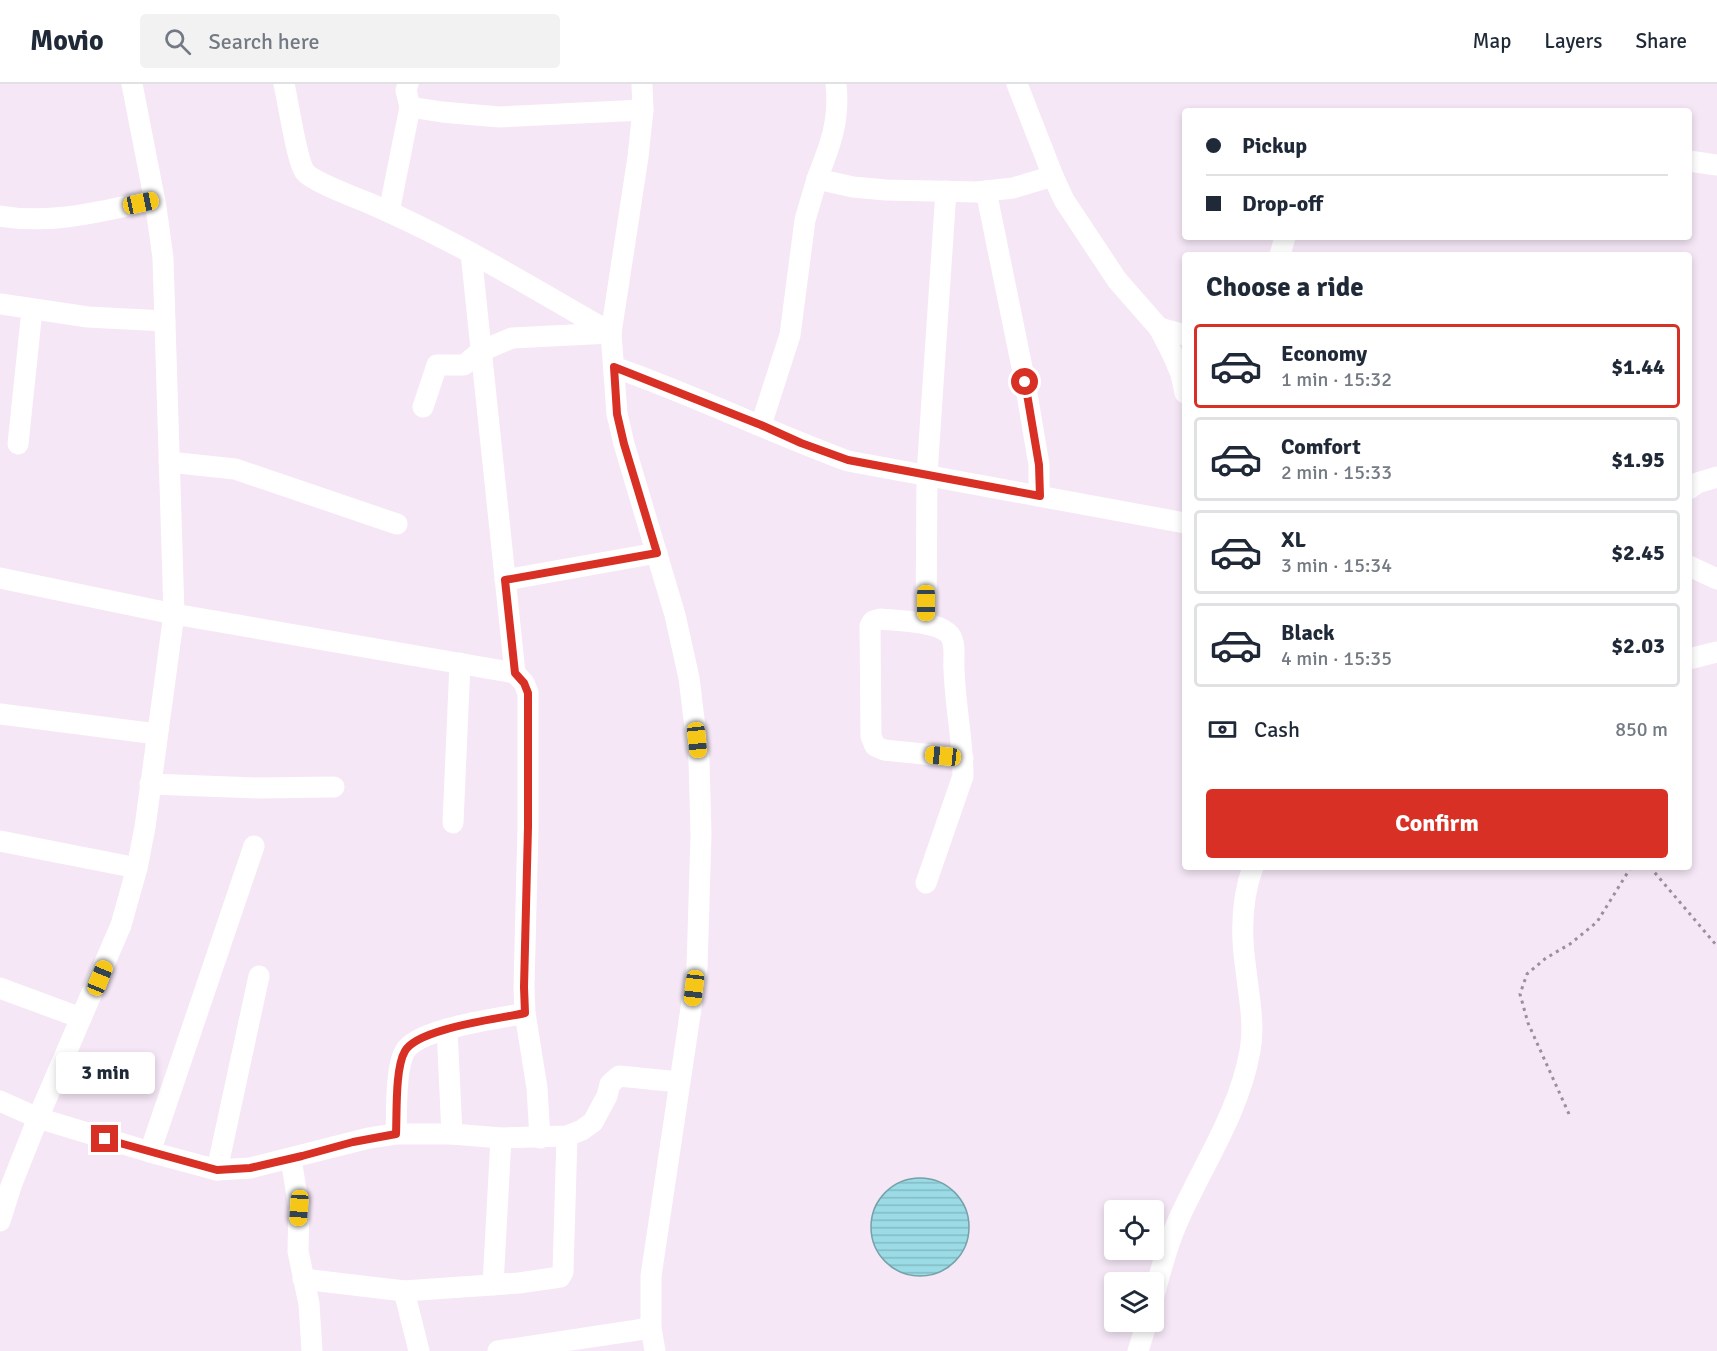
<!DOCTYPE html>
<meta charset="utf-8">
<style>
body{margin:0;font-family:Signika,sans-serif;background:#f2f2f3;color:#1f2937;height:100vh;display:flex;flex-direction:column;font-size:22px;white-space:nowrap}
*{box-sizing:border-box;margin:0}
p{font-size:20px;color:#747a83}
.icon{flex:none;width:33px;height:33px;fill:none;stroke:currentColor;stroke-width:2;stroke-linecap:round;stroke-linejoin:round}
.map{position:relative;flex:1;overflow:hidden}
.panel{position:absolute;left:1182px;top:168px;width:510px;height:618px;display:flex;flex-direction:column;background:#fff;border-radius:6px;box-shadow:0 3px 9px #0003}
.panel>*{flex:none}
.hud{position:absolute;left:1182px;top:24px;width:510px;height:132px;border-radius:6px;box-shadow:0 3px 9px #0003;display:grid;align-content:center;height:132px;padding:0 24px;background:#fff}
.tools{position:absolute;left:1104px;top:1116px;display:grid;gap:12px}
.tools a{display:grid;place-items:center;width:60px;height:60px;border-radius:6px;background:#fff;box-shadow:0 3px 9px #0003;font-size:30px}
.end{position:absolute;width:27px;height:27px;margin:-14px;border:8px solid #d93025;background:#fff;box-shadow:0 0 0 3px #fff}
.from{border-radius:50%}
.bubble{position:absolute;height:42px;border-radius:6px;background:#fff;box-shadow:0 3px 9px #0003;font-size:20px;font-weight:700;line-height:42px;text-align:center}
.car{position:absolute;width:18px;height:36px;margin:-18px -9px;border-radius:8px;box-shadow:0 0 4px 2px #0007;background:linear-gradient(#f5c518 24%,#345 0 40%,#f5c518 0 76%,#345 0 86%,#f5c518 0)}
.hud b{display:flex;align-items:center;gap:21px;height:57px;font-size:22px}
.hud b+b{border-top:2px solid #e0e1e3}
.hud i{width:15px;height:15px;background:#1f2937}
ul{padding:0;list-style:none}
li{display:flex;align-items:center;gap:18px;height:84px;margin:0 12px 9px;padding:0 12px;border:3px solid #e0e1e3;border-radius:6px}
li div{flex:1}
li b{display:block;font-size:22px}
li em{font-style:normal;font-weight:700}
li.active{border-color:#d93025}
li>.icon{width:54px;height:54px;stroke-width:1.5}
h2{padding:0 24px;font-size:27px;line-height:72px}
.pay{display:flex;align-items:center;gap:15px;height:66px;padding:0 24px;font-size:22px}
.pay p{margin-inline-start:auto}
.action{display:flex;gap:12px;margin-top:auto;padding:12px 24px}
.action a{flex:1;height:69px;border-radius:6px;background:#d93025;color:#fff;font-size:24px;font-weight:700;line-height:69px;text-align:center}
header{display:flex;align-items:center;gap:36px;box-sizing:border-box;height:84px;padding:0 30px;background:#fff;border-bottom:2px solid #e0e1e3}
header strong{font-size:28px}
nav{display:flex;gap:33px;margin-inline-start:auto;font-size:21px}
.search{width:420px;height:54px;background:#f2f2f3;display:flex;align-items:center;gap:15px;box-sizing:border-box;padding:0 21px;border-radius:6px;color:#747a83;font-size:22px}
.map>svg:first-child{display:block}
</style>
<header>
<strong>Movio</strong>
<div class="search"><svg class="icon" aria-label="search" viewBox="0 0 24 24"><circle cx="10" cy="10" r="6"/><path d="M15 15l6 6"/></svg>Search here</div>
<nav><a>Map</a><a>Layers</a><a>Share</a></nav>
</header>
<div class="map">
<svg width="1717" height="1267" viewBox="0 0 1717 1267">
<defs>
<pattern id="water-rules" width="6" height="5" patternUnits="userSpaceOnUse" patternTransform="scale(1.5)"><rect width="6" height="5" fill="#9adbe5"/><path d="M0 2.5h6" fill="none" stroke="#84bbc4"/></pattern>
</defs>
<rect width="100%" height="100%" fill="#f5e7f6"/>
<circle fill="url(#water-rules)" stroke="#75a1a9" stroke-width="1.5" cx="920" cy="1143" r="49"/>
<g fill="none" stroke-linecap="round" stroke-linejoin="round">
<g stroke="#9a909b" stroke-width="3" stroke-dasharray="3 4.5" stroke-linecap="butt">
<polyline points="1650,783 1717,862"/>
<polyline points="1569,1030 1528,939 1520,910 1527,890 1546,874 1570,860 1597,838 1631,783"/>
</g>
<g stroke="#fff" stroke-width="21">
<path d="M 284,0 C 288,17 297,78 305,88 C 313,98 357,114 371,120 C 454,156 532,203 611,249"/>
<polyline points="408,0 406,6 410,23 442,28 499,33 643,26"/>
<polyline points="642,0 643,26 638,73 611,249 617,330 624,360 675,531 689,594 699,676 701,750 697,884 651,1192 651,1244 655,1267"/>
<path d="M 836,0 C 840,37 830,62 817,95 L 853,103 L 886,106 L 977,108 L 1013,104 L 1053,92"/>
<polyline points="1017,0 1053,92 1064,116 1117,196 1159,244 1172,269 1181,290 1185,309"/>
<polyline points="1689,77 1717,81"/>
<polyline points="986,107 1025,298 1039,381 1039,412"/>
<polyline points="389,128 410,23"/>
<path d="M 0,132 C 53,141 103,127 154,116"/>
<polyline points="1280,171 1285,153"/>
<polyline points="0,220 88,233 165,237"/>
<polyline points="1159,244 1185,251"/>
<path d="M 614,283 C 694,311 769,348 848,377 L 1185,439"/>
<polyline points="423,323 437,281 464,281 481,267 512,254 610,249"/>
<polyline points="761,341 790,251 805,136 817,95"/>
<polyline points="18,360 32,226"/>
<polyline points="169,378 235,385 397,440"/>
<polyline points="1689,405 1697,399 1717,393"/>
<polyline points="1689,482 1717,495"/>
<polyline points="0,494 174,530 515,589 471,169"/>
<polyline points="505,496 657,469"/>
<polyline points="926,540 927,390 946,107"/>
<polyline points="1689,575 1717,568"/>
<polyline points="515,589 524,599 528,609 528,743 524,903 525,929 537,1004 540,1054"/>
<polyline points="0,630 157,650"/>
<polyline points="150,700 258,704 334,703"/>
<polyline points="453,739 460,579"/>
<polyline points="0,757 137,784"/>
<path d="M 926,799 L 963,692 C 963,656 955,621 954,585 C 953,575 957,557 948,549 C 934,537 898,537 880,535 L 873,537 L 870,542 L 871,652 L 875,662 L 884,666 L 963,674"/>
<polyline points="0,904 81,934"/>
<polyline points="447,945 452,1050"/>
<polyline points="0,1017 38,1034 150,1068 217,1086 250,1084 369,1054 396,1050 452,1050 501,1054 567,1052 582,1046 593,1038 607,1012 610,1000 619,992 679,998"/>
<path d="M 396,1050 C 397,1029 395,984 405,967 C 418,944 499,935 525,929"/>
<polyline points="150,1068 254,762"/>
<polyline points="291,1075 299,1124 298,1167 309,1220 312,1267"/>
<polyline points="217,1086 259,892"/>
<polyline points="0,1137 11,1102 38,1034 121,841 137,784 145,743 174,530 163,174 156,123 132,0"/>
<polyline points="303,1195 404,1207 519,1199 560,1193 563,1188 567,1052"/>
<polyline points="493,1201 501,1054"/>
<polyline points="404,1207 419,1267"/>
<path d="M 1154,1212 C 1160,1188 1167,1162 1177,1139 C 1202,1082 1239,1029 1250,967 C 1255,940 1249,914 1246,886 C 1241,853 1241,815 1253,783"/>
<polyline points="498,1267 651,1244"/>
<polyline points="1138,1267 1147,1238"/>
</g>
</g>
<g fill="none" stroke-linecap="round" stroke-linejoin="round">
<path stroke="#d93025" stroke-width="8" d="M 105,1055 L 217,1086 L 250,1084 L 302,1072 L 353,1058 L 396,1050 C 397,1029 395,984 405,967 C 418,944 499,935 525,929 L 524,903 L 528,743 L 528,609 L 524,599 L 515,589 L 505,496 L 657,469 L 624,360 L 617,330 L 614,283 L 761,341 L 801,359 L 848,376 L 1040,412 L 1039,381 L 1025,298"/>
</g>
</svg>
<div class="tools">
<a><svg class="icon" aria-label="locate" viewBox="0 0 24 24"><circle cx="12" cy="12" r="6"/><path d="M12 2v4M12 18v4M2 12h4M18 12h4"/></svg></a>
<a><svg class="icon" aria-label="layers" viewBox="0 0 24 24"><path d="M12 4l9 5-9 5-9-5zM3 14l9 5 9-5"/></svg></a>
</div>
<i class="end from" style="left:1025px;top:298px"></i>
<i class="end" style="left:105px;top:1055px"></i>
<div class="bubble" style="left:56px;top:968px;width:99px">3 min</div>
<i class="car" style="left:141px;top:119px;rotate:78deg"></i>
<i class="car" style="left:926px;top:519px;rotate:180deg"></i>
<i class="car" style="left:697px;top:656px;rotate:174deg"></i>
<i class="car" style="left:943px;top:672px;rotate:276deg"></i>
<i class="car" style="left:100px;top:894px;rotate:22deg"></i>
<i class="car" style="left:694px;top:904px;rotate:187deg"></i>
<i class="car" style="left:299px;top:1124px;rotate:184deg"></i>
<div class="hud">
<b><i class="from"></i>Pickup</b>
<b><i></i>Drop-off</b>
</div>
<section class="panel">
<h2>Choose a ride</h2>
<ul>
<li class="active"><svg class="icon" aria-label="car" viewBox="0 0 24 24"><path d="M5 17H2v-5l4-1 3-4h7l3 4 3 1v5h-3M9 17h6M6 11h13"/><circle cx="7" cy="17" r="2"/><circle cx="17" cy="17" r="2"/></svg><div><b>Economy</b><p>1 min · 15:32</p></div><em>$1.44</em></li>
<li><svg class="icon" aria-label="car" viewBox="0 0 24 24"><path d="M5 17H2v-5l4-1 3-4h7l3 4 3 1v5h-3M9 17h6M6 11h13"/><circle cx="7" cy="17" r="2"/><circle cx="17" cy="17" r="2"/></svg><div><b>Comfort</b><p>2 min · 15:33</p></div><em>$1.95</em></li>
<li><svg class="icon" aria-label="car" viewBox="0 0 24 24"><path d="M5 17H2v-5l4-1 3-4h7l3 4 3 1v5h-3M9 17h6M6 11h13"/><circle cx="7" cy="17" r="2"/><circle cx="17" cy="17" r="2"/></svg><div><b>XL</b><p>3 min · 15:34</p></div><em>$2.45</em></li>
<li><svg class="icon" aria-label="car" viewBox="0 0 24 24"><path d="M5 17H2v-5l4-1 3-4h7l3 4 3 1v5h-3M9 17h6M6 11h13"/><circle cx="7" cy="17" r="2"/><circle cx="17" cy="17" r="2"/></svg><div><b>Black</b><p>4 min · 15:35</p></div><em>$2.03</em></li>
</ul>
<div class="pay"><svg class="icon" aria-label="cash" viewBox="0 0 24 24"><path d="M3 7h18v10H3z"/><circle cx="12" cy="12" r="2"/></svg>Cash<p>850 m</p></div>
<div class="action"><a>Confirm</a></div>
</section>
</div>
